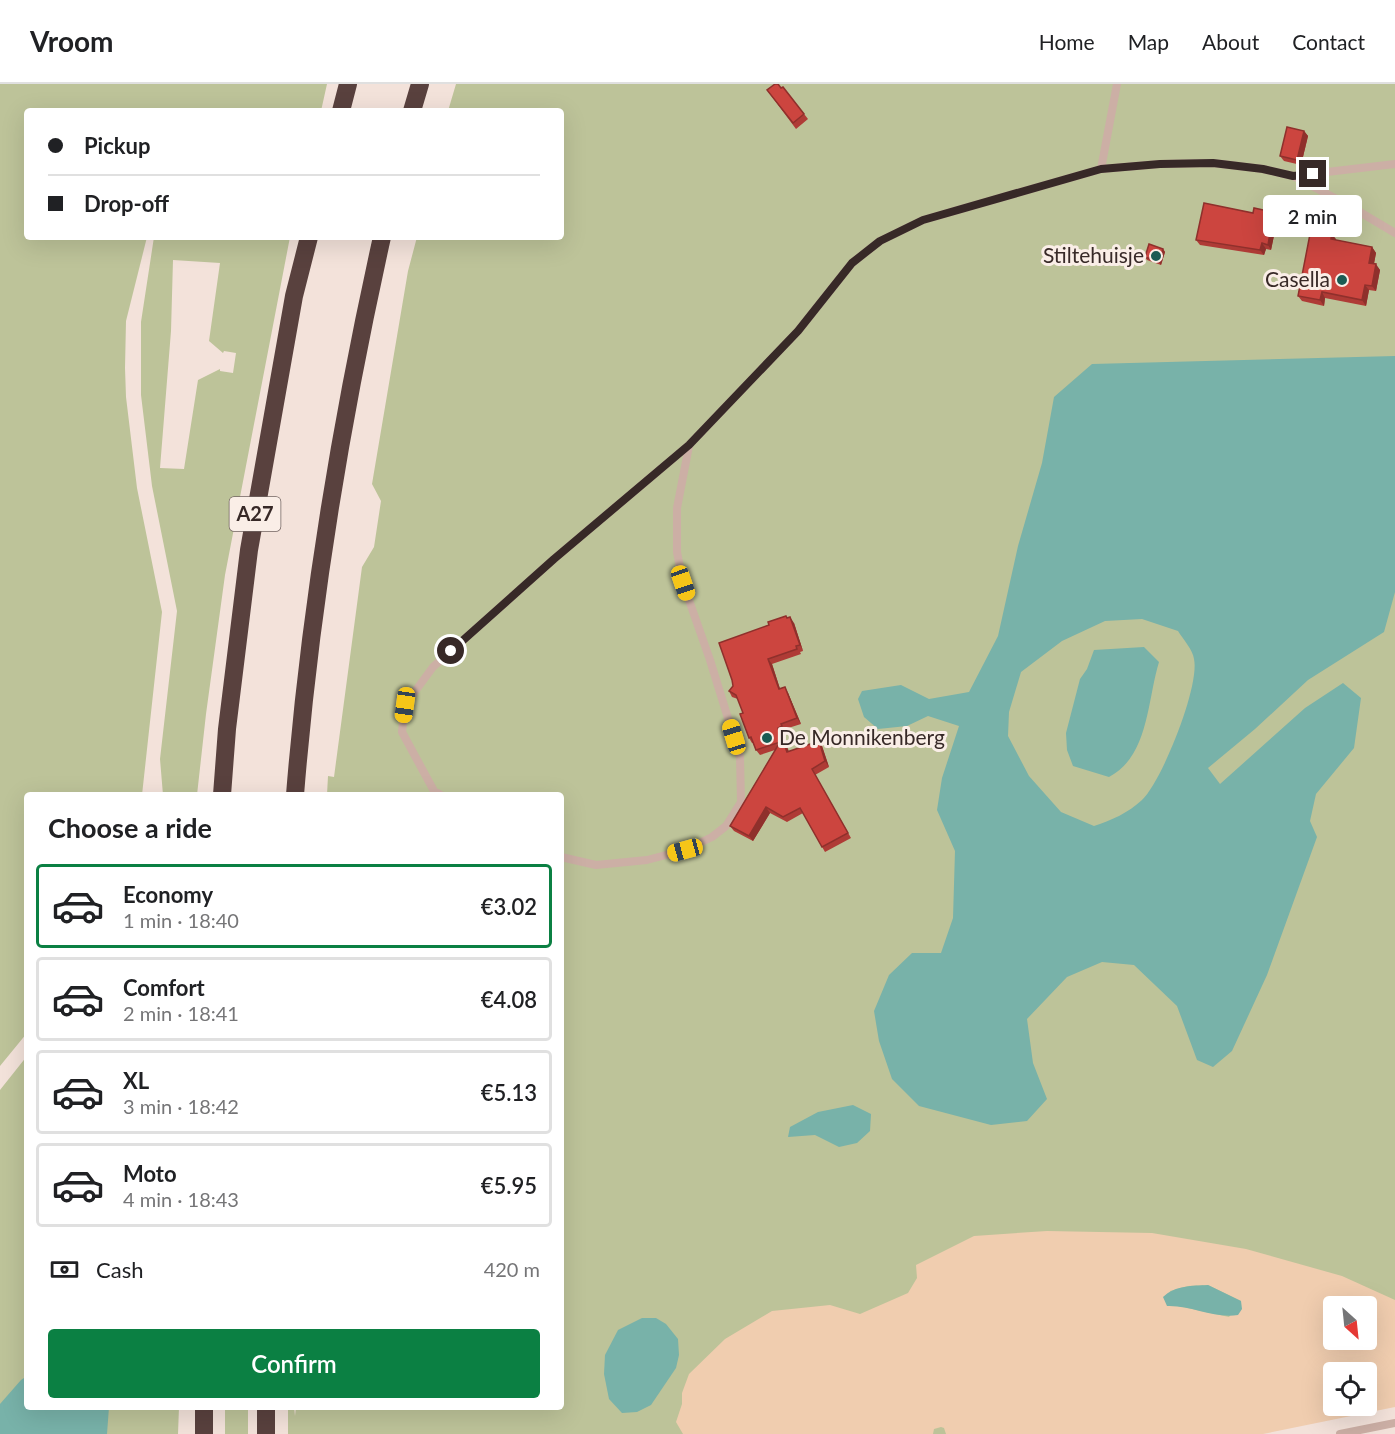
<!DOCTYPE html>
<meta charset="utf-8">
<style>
body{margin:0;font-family:Lato,sans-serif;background:#f6f6f6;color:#202124;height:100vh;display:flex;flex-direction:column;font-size:22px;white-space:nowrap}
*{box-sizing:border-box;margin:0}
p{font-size:20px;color:#757577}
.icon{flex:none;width:33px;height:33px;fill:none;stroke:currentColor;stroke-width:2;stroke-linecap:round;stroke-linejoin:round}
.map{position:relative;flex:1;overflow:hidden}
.sheet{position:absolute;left:24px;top:708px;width:540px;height:618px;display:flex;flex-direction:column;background:#fff;border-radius:6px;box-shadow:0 6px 24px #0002}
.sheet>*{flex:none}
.banner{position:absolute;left:24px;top:24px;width:540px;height:132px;border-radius:6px;box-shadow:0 6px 24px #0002;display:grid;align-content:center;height:132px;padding:0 24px;background:#fff}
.needle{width:39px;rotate:153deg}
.fabs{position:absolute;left:1323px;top:1212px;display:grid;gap:12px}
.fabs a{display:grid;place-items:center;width:54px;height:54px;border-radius:6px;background:#fff;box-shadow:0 6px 24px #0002;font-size:30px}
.end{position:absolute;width:27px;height:27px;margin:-14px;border:8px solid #372927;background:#fff;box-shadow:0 0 0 3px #fff}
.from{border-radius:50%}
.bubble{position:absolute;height:42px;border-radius:6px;background:#fff;box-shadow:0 6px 24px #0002;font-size:20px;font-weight:600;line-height:42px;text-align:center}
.car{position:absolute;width:18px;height:36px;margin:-18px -9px;border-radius:8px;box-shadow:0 0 4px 2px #0007;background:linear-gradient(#f5c518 24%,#345 0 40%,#f5c518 0 76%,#345 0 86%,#f5c518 0)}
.banner b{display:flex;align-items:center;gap:21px;height:57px;font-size:22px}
.banner b+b{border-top:2px solid #e0e0e0}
.banner i{width:15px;height:15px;background:#202124}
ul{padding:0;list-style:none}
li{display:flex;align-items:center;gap:18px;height:84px;margin:0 12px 9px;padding:0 12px;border:3px solid #e0e0e0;border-radius:6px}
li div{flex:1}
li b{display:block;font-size:22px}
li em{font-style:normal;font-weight:600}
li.current{border-color:#0b8043}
li>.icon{width:54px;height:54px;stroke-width:1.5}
h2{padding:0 24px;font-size:27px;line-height:72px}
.pay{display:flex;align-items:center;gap:15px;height:66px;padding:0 24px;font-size:22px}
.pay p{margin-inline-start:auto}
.action{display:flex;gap:12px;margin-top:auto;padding:12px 24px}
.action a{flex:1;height:69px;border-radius:6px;background:#0b8043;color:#fff;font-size:24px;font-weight:600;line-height:69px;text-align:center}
header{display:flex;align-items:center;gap:36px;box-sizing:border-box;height:84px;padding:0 30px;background:#fff;border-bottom:2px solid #e0e0e0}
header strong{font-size:28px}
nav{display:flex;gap:33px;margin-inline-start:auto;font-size:21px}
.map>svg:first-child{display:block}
</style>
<header>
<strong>Vroom</strong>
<nav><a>Home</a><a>Map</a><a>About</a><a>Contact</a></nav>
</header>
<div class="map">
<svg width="1395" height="1350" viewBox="0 0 1395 1350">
<rect width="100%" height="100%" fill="#f3e2da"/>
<g fill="#bdc399" fill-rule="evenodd">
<polygon points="0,0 327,0 321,27 27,27 27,153 147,153 126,237 125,284 126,313 137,404 162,528 142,711 27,711 27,949 0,982"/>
<path d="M 456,0 L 1395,0 L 1395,1298 L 1366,1288 L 1334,1288 L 1100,1350 L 288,1350 L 288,1323 L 294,1323 L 295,1332 L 296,1323 L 561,1323 L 561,711 L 327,711 L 328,692 L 334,693 L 362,483 L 374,463 L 381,417 L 372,400 L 408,187 L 417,153 L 561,153 L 561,27 L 448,27 ZM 1334,1222 L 1366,1222 L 1366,1256 L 1334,1256 Z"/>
<path d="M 154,153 L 290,153 L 225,491 L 206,630 L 197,711 L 163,711 L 160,675 L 177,527 L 152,402 L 141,311 L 141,238 ZM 173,176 L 220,179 L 209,257 L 223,269 L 224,267 L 236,269 L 233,289 L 220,287 L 220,285 L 198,296 L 184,385 L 160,384 L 171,247 Z"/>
<polygon points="27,972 27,1323 179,1323 178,1350 0,1350 0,1006"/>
<rect x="225" y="1323" width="23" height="27"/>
</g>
<path fill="#f0cdaf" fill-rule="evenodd" d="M 1047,1147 L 1152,1149 L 1246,1165 L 1342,1192 L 1395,1216 L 1395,1323 L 1263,1350 L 946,1350 L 944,1344 L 941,1343 L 934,1345 L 933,1350 L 683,1350 L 676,1338 L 682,1320 L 682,1309 L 689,1290 L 725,1255 L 772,1227 L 830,1221 L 860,1230 L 908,1209 L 917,1194 L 916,1181 L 974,1152 ZM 1208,1201 L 1241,1217 L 1229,1233 L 1178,1222 L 1167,1222 L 1170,1207 L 1188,1202 ZM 1334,1222 L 1366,1222 L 1366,1256 L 1334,1256 ZM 1334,1288 L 1366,1288 L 1366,1322 L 1334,1322 Z"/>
<g fill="#78b2a9" fill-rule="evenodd">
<path d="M 1395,272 L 1395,508 L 1384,548 L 1308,596 L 1255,645 L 1208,684 L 1220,700 L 1305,624 L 1343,599 L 1361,614 L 1354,664 L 1316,710 L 1310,737 L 1317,753 L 1267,891 L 1232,967 L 1213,983 L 1197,976 L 1177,922 L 1134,881 L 1102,878 L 1067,893 L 1027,935 L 1033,979 L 1047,1015 L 1027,1037 L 991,1041 L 919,1022 L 892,995 L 879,957 L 874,927 L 889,891 L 912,869 L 941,869 L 953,834 L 955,767 L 937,726 L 942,694 L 959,642 L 928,632 L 907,642 L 878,645 L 864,633 L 858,615 L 862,607 L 901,601 L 929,615 L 969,608 L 998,552 L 1018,462 L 1042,379 L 1054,313 L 1092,280 ZM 1142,535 L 1178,547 C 1183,555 1193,566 1194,575 C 1200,602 1162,697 1142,716 C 1128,729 1112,736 1094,742 L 1061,728 L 1029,692 L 1008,652 L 1009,628 L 1021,588 L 1062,557 L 1105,537 Z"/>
<path d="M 1144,563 L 1159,578 C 1147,617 1149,672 1109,693 L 1073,682 L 1067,666 L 1066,649 L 1080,595 L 1087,585 L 1094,566 Z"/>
<polygon points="853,1021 871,1030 870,1047 857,1059 839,1063 815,1051 788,1053 790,1043 818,1028"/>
<path d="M 1208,1201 L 1241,1217 L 1242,1225 L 1238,1231 C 1215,1235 1191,1221 1167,1222 L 1163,1213 C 1176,1201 1192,1202 1208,1201 Z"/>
<polygon points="642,1234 656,1234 666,1240 678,1255 679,1271 676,1284 651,1321 637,1328 622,1329 609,1315 604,1290 605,1271 618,1246"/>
<polygon points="27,1292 27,1323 109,1323 107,1350 0,1350 0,1320 21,1296"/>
</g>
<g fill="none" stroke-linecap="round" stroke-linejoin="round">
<g stroke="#ccafa5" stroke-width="8">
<polyline points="1395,80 1293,92 1348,121 1395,149"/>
<polyline points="1101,85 1117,0"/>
<polyline points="441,711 434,707 402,648 405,621 433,583 554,475 689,361 798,247 852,179 880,157 923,136 1101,85 1160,80 1213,79 1263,85 1293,92"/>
<polyline points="561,773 596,781 647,776 685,766 712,753 726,742 741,718 740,673 710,576 683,499 677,468 677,424 689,362"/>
<polyline points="1340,1350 1395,1339"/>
</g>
<g stroke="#59413e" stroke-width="18">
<polyline points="341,27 348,0"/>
<polyline points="412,27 420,0"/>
<polyline points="222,711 227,645 249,466 294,212 309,153"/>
<path d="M 295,711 C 310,524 341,337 382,153"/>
<polyline points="204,1323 204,1350"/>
<polyline points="266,1350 266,1323"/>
</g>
</g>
<g fill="#af3b36">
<polygon points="783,3 808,35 796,45 767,6 781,4"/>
<polygon points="1304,47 1308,52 1301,81 1284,77 1280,72"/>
<polygon points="1268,127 1272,133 1271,136 1276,142 1271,166 1266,165 1264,171 1200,161 1196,156 1253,129"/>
<polygon points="1336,155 1336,156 1372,163 1376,169 1374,180 1380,186 1376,207 1369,206 1366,222 1325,214 1324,222 1302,217 1298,212"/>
<polygon points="1163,165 1165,168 1161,181 1147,176 1145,173"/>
<polygon points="794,539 803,567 800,568 801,570 772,580 780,605 788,609 801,640 785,645 785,648 782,649 788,667 822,662 829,683 815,691 851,754 825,768 803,729 787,738 770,729 753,757 734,747 730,742 775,666 760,671 756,666 753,659 752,659 749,654 743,629 738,615 732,613 729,607"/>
</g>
<g fill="#8f302c">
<polygon points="1304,47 1308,52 1301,81 1297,76"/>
<polygon points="1268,127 1272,133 1270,141 1267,135"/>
<polygon points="1272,136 1276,142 1271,166 1268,161"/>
<polygon points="1332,150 1336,155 1335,161 1331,155"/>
<polygon points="1262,159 1266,165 1264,171 1260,166"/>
<polygon points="1372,163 1376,169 1373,184 1369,179"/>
<polygon points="1163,165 1165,168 1161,181 1159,178"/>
<polygon points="1376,180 1380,186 1376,207 1372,202"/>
<polygon points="1365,201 1369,206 1366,222 1362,216"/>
<polygon points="1322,208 1325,214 1324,222 1320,216"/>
<polygon points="790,533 794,539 803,567 800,561"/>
<polygon points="768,575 772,580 782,611 779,605"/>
<polygon points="785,603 788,609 801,640 797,634"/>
<polygon points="778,644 782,649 791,673 787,668"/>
<polygon points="819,657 822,662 829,683 825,677"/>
<polygon points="766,723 770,729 753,757 749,752"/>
</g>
<g fill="#cc453f" stroke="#8f302c" stroke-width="1.5">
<polygon points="775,0 778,0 781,4 783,3 804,30 793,39 767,6"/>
<polygon points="1287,43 1304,47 1297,76 1280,72"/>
<polygon points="1204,119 1253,129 1254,124 1268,127 1267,135 1272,136 1268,161 1262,159 1260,166 1196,156"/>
<polygon points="1311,145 1332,150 1331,155 1372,163 1369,179 1376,180 1372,202 1365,201 1362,216 1322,208 1320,216 1298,212"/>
<polygon points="1149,160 1163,165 1159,178 1145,173"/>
<polygon points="786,532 787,534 790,533 800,561 796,562 797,565 768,575 779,605 785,603 797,634 781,640 782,642 778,644 787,668 819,657 825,677 812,685 848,749 822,763 800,724 783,733 766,723 749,752 730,742 780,658 756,666 751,653 749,654 740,630 743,629 736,611 729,607 733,602 732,596 719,559 769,541 768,538"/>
</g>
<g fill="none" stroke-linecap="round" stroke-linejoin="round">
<polyline stroke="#372927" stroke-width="8" points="451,567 554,475 689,361 798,247 852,179 880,157 923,136 1101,85 1160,80 1213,79 1263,85 1293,92 1313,90"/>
</g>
<g fill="#1a5b53" stroke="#faeee7" stroke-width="2">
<circle cx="1156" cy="172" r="6"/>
<circle cx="1342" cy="196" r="6"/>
<circle cx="767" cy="654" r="6"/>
</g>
<g text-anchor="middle" stroke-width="6" stroke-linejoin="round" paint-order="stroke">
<rect fill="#faeee7" stroke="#726461" stroke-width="1.5" x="229.5" y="413" width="51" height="34" rx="4.5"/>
<g font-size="20" font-weight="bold" fill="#372927">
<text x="255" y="437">A27</text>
</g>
<g font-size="21" fill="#372927" stroke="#faeee7" text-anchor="end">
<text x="1144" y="179">Stiltehuisje</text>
<text x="1330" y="203">Casella</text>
<text x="779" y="661" text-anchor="start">De Monnikenberg</text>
</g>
</g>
</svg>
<div class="fabs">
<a><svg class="needle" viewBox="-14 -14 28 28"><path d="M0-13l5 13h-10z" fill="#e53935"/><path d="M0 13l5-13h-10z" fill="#757577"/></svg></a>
<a><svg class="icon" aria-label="locate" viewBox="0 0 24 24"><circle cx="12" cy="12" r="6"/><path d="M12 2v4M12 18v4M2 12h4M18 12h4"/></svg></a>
</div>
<i class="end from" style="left:451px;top:567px"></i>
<i class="end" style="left:1313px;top:90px"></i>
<div class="bubble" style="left:1263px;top:111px;width:99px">2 min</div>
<i class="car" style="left:683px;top:499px;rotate:161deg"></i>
<i class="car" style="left:405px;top:621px;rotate:188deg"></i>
<i class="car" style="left:734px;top:653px;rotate:343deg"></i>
<i class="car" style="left:685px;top:766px;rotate:255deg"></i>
<div class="banner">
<b><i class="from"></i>Pickup</b>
<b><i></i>Drop-off</b>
</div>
<section class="sheet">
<h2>Choose a ride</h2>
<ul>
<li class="current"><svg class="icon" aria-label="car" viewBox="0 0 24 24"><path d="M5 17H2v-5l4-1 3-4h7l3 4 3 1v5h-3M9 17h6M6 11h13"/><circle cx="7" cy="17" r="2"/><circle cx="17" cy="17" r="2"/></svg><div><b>Economy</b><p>1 min · 18:40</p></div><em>€3.02</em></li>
<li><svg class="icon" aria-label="car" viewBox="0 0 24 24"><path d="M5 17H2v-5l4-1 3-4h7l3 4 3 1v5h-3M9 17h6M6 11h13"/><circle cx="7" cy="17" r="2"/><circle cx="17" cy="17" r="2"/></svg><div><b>Comfort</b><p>2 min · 18:41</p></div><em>€4.08</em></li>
<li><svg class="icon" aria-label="car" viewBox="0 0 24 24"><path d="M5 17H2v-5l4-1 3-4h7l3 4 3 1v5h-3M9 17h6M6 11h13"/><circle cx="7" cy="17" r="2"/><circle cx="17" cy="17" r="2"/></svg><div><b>XL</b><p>3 min · 18:42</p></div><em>€5.13</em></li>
<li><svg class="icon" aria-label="car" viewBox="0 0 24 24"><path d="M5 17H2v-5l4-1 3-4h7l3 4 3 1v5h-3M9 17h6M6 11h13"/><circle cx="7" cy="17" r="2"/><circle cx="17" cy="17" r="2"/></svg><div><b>Moto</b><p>4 min · 18:43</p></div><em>€5.95</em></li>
</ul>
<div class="pay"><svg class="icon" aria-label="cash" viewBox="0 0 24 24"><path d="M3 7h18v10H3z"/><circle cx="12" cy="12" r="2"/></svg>Cash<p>420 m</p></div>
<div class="action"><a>Confirm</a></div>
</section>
</div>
